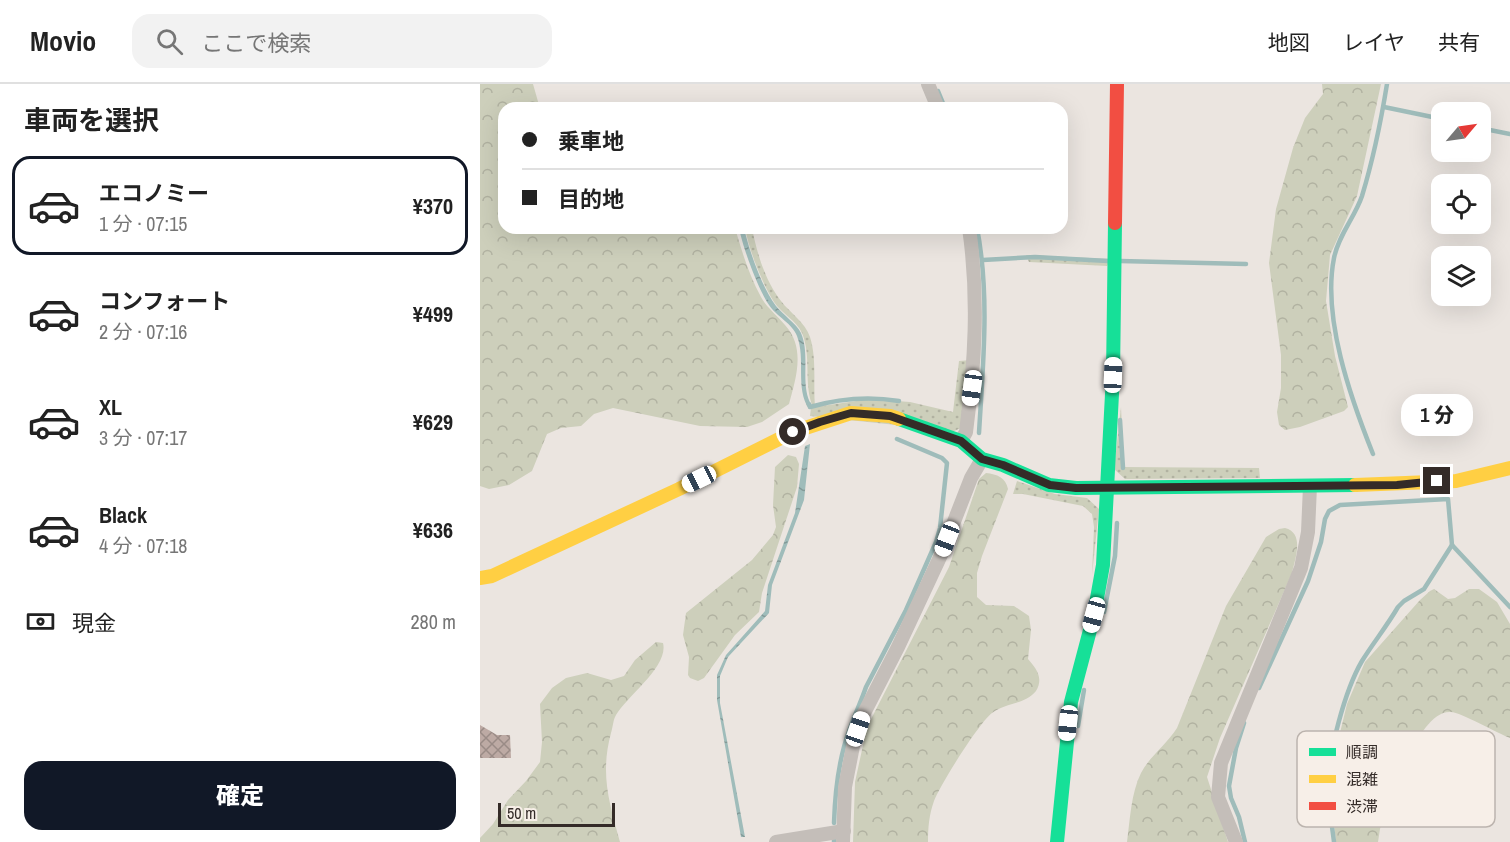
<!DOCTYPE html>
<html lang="ja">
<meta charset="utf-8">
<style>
body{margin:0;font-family:"Archivo Narrow","Noto Sans JP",sans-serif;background:#f2f2f2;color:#222;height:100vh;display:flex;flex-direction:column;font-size:22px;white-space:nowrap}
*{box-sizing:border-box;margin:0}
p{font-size:20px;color:#767676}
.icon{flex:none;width:33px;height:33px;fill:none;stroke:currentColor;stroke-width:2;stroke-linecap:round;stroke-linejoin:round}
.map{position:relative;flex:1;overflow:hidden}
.details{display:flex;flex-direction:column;background:#fff;width:480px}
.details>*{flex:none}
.guide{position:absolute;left:18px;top:18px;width:570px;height:132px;border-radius:18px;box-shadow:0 6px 24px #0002;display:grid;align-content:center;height:132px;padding:0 24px;background:#fff}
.needle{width:39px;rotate:61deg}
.fabs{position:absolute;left:951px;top:18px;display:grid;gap:12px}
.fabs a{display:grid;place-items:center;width:60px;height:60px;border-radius:12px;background:#fff;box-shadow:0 6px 24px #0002;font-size:30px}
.scale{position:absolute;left:18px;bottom:15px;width:117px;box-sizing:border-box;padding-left:6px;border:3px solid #342b28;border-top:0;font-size:16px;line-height:21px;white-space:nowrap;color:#342b28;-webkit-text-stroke:4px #f7efe8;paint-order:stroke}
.end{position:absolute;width:27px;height:27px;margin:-14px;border:8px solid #342b28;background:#fff;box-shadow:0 0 0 3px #fff}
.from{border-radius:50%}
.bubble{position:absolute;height:42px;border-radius:18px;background:#fff;box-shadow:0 6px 24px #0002;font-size:20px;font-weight:800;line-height:42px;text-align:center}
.car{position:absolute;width:18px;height:36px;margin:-18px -9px;border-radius:8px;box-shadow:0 0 4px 2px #0007;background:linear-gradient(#fff 24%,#345 0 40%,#fff 0 76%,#345 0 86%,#fff 0)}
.guide b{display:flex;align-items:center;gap:21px;height:57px;font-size:22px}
.guide b+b{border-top:2px solid #e0e0e0}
.guide i{width:15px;height:15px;background:#222}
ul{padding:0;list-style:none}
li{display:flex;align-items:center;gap:18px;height:99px;margin:0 12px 9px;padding:0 12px;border:3px solid transparent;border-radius:18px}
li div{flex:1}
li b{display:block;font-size:22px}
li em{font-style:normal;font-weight:800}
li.current{border-color:#111827}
li>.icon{width:54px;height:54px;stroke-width:1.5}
h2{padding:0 24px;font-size:27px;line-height:72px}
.pay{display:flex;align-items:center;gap:15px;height:66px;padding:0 24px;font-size:22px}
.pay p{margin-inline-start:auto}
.button{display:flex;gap:12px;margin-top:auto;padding:12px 24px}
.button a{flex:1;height:69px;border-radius:18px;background:#111827;color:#fff;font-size:24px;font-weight:800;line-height:69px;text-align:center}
header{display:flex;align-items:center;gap:36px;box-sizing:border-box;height:84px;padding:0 30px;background:#fff;border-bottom:2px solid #e0e0e0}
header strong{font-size:28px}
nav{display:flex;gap:33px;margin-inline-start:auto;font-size:21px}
.search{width:420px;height:54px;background:#f2f2f2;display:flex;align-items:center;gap:15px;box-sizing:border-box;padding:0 21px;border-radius:18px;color:#767676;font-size:22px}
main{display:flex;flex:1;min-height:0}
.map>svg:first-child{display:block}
</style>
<header>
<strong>Movio</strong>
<div class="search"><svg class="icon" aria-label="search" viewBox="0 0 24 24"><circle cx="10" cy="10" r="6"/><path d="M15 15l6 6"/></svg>ここで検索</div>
<nav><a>地図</a><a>レイヤ</a><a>共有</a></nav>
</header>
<main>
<section class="details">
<h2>車両を選択</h2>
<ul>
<li class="current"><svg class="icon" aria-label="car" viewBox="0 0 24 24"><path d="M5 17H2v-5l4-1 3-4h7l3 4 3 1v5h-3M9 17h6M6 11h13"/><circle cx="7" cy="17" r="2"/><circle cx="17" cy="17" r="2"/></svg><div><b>エコノミー</b><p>1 分 · 07:15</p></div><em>¥370</em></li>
<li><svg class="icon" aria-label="car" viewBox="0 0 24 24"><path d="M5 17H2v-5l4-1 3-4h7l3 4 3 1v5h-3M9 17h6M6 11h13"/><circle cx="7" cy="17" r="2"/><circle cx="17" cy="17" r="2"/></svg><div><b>コンフォート</b><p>2 分 · 07:16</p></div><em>¥499</em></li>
<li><svg class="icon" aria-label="car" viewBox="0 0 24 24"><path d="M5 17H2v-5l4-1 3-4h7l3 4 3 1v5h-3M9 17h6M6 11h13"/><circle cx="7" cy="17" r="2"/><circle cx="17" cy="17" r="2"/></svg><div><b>XL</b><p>3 分 · 07:17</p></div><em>¥629</em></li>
<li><svg class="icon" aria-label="car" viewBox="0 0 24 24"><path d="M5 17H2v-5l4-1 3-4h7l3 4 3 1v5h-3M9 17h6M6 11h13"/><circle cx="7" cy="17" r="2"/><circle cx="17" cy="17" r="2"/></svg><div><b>Black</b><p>4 分 · 07:18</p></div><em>¥636</em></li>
</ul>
<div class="pay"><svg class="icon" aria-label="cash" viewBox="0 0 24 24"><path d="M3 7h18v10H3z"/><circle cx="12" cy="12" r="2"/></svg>現金<p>280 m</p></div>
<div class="button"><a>確定</a></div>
</section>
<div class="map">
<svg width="1030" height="758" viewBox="0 0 1030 758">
<defs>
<pattern id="grass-dots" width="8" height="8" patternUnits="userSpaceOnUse" patternTransform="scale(1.5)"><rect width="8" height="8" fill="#cdcfbb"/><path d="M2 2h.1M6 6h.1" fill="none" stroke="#b1b2a1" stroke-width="1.8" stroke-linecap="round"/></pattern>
<pattern id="forest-crowns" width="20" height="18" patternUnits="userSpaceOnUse" patternTransform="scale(1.5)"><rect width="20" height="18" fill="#cdcfbb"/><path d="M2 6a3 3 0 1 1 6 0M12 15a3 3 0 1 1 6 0" fill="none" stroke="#b1b2a1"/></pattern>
<pattern id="water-ripples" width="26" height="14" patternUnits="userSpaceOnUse" patternTransform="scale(1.5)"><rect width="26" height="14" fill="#9fbcba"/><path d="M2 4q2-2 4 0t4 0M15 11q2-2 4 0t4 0" fill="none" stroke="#829997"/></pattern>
<pattern id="building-cross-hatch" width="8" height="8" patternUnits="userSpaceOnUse" patternTransform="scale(1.5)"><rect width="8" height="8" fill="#bdaaa4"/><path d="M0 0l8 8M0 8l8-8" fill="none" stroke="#9a8b86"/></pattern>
</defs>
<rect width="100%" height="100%" fill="#ebe5e0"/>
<g fill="url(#grass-dots)">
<path d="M 265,144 L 272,144 C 277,169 285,197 301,217 C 310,229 325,238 330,253 C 337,275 333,300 335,323 L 390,315 L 430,318 L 473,328 L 479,277 L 491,276 L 481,344 L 474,347 L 330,332 L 331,324 L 333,323 C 323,300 332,273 322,249 C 317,237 301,229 294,218 C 282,199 269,166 265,144 Z"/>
<polygon points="546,171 632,175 627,182 549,178"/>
<polygon points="641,323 644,383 779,384 780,394 645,395 634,385"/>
<polygon points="537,397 575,410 607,414 619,425 612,491 614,443 612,430 603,422 543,410 533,410"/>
</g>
<g fill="url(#forest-crowns)">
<path d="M 0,0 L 53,0 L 59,21 L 62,24 L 24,24 L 24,144 L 105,144 C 111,150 117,149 123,144 L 255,144 C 262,168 269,191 281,213 C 288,225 297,231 305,241 C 326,264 316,294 309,320 L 282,338 L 267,343 L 220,342 L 133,324 L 114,330 L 101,342 L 81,344 L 67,350 L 52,387 L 29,401 L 9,405 L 0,402 Z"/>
<polygon points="842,0 901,0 877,112 850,171 846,217 855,272 868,323 864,327 820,343 805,346 799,341 797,328 801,304 801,271 789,179 796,125 813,64 825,34 843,10"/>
<polygon points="308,371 316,373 319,380 317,403 282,509 279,528 255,551 224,594 218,597 210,594 208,591 209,573 203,551 206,529 272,476 293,451 296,443 293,421 295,383"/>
<path d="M 506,389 C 517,390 526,394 528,405 L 502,472 L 497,489 L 497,513 L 506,521 L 534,522 L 549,532 L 551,546 L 548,575 C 556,584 564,594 556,607 C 545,621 526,618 512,629 C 499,639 460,701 454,717 C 449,731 448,744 448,758 L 373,758 L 375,698 L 387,643 L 469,483 L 499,395 Z"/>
<path d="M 805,444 C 825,449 815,475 812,489 L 740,654 L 727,693 L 748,758 L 647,758 C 650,736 651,709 661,689 C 670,672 687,660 697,644 L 746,522 L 786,453 L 799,445 Z"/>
<path d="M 954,505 L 968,515 L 975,514 L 989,505 L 999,505 L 1017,518 L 1030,540 L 1030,654 C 1019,650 980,628 971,628 C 938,625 910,719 900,745 L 898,758 L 856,758 L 850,703 L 851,686 L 867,620 L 885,578 L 940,516 L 950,507 Z"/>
<path d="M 176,558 L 183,559 C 189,582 147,612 136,631 C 133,636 133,643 131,649 C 120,690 129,718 140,758 L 0,758 L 0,754 L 13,740 L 28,716 L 46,697 L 60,678 L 62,658 L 60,620 L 72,604 L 86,594 L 107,589 L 131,596 L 144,592 L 155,576 Z"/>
</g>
<g fill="url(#water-ripples)">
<path d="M 259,144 L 264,144 C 269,166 282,204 296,222 C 303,231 316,239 321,249 C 331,272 319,302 332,322 L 329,325 C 315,304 326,275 317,252 C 313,240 296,232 289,221 C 278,205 263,164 259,144 Z"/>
<polygon points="330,360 324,416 292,501 289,529 248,573 240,592 240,619 265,753 261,753 237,616 237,591 246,571 285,527 288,501 315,429 325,362"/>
</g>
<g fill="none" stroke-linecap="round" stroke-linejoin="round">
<g stroke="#9fbcba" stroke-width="4.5">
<polyline points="458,7 465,24"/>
<polyline points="904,23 962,35"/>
<polyline points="1000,44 1030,50"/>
<path d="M 497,144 C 510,211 503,281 499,349"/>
<polyline points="503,176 555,173 628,177"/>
<polyline points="640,177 766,180"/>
<path d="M 329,320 L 330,323 C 361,314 388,312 419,317"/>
<polyline points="640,336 643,384"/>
<path d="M 893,370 C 871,315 842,234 854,174 C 858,152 875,133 882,112 C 893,76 901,37 907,0"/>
<polyline points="624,528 635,472 637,439"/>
<polyline points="779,604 828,497 841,458 845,435 849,427 860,421 968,415 972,461 1030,523"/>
<polyline points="764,639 756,664 749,702 751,714 759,733 765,758"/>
<polyline points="598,642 604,606"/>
<path d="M 354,739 C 355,708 358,677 369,647 C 374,632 381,618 386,603 L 426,526 L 456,458 L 460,444 L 467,379 L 462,374 L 417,355"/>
<polyline points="354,758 354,756"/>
<path d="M 854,758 C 852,740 848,721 848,703 C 848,669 865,606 882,577 C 893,559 907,542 918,523 L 924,517 L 944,505 L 972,461"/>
</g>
</g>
<polygon fill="url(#building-cross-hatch)" points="0,641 17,651 30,651 31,674 0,674"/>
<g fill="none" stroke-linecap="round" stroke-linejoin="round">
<g stroke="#c4beb9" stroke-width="14">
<polyline points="448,0 458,24"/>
<path d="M 481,357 L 486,348 C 495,279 499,213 489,144"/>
<polyline points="296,758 364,747"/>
<polyline points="363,758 365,703 374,657 382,633 418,563 461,471 491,394 502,375"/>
<polyline points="756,758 738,713 741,679 821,484 828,448 830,402"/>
</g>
<g stroke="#16e098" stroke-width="14">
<polyline points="419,335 481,357 502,375 523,381 569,401 596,404 875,401"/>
<polyline points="577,758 591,618 614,531 623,481 633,291 635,139"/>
</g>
<g stroke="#ffcf43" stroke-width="14">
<polyline points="875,401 976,397 1030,384"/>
<polyline points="0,494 12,492 199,405 313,348 371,329 410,332 419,335"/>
</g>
<polyline stroke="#f24e42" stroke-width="14" points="635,139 637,0"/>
</g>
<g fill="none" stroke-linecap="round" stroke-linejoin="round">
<polyline stroke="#342b28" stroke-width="8" points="313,348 340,338 371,329 410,332 481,357 502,375 523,381 570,401 596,404 917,401 957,397"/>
</g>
<rect x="817" y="647" width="198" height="96" rx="9" fill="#f7efe8" stroke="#bcb4ae" stroke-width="1.5"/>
<rect x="829" y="664" width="27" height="8" fill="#16e098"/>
<rect x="829" y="691" width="27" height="8" fill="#ffcf43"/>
<rect x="829" y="718" width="27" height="8" fill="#f24e42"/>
<g font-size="16" fill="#342b28">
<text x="866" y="674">順調</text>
<text x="866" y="701">混雑</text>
<text x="866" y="728">渋滞</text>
</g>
</svg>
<div class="fabs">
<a><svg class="needle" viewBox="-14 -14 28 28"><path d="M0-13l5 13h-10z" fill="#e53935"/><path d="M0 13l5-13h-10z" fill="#767676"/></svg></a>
<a><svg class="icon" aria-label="locate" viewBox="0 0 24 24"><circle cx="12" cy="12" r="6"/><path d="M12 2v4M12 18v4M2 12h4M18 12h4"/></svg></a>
<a><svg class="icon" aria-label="layers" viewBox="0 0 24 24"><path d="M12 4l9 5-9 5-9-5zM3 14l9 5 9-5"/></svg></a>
</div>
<div class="scale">50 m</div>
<i class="end from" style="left:313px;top:348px"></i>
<i class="end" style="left:957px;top:397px"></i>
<div class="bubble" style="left:921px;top:310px;width:72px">1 分</div>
<i class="car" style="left:633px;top:291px;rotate:2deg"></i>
<i class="car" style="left:492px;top:304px;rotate:188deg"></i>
<i class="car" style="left:219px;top:395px;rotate:244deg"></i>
<i class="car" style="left:467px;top:455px;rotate:201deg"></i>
<i class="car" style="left:614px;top:531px;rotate:195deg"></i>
<i class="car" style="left:588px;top:639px;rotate:186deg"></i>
<i class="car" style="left:378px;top:645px;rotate:19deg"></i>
<div class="guide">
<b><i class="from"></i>乗車地</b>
<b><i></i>目的地</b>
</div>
</div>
</main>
